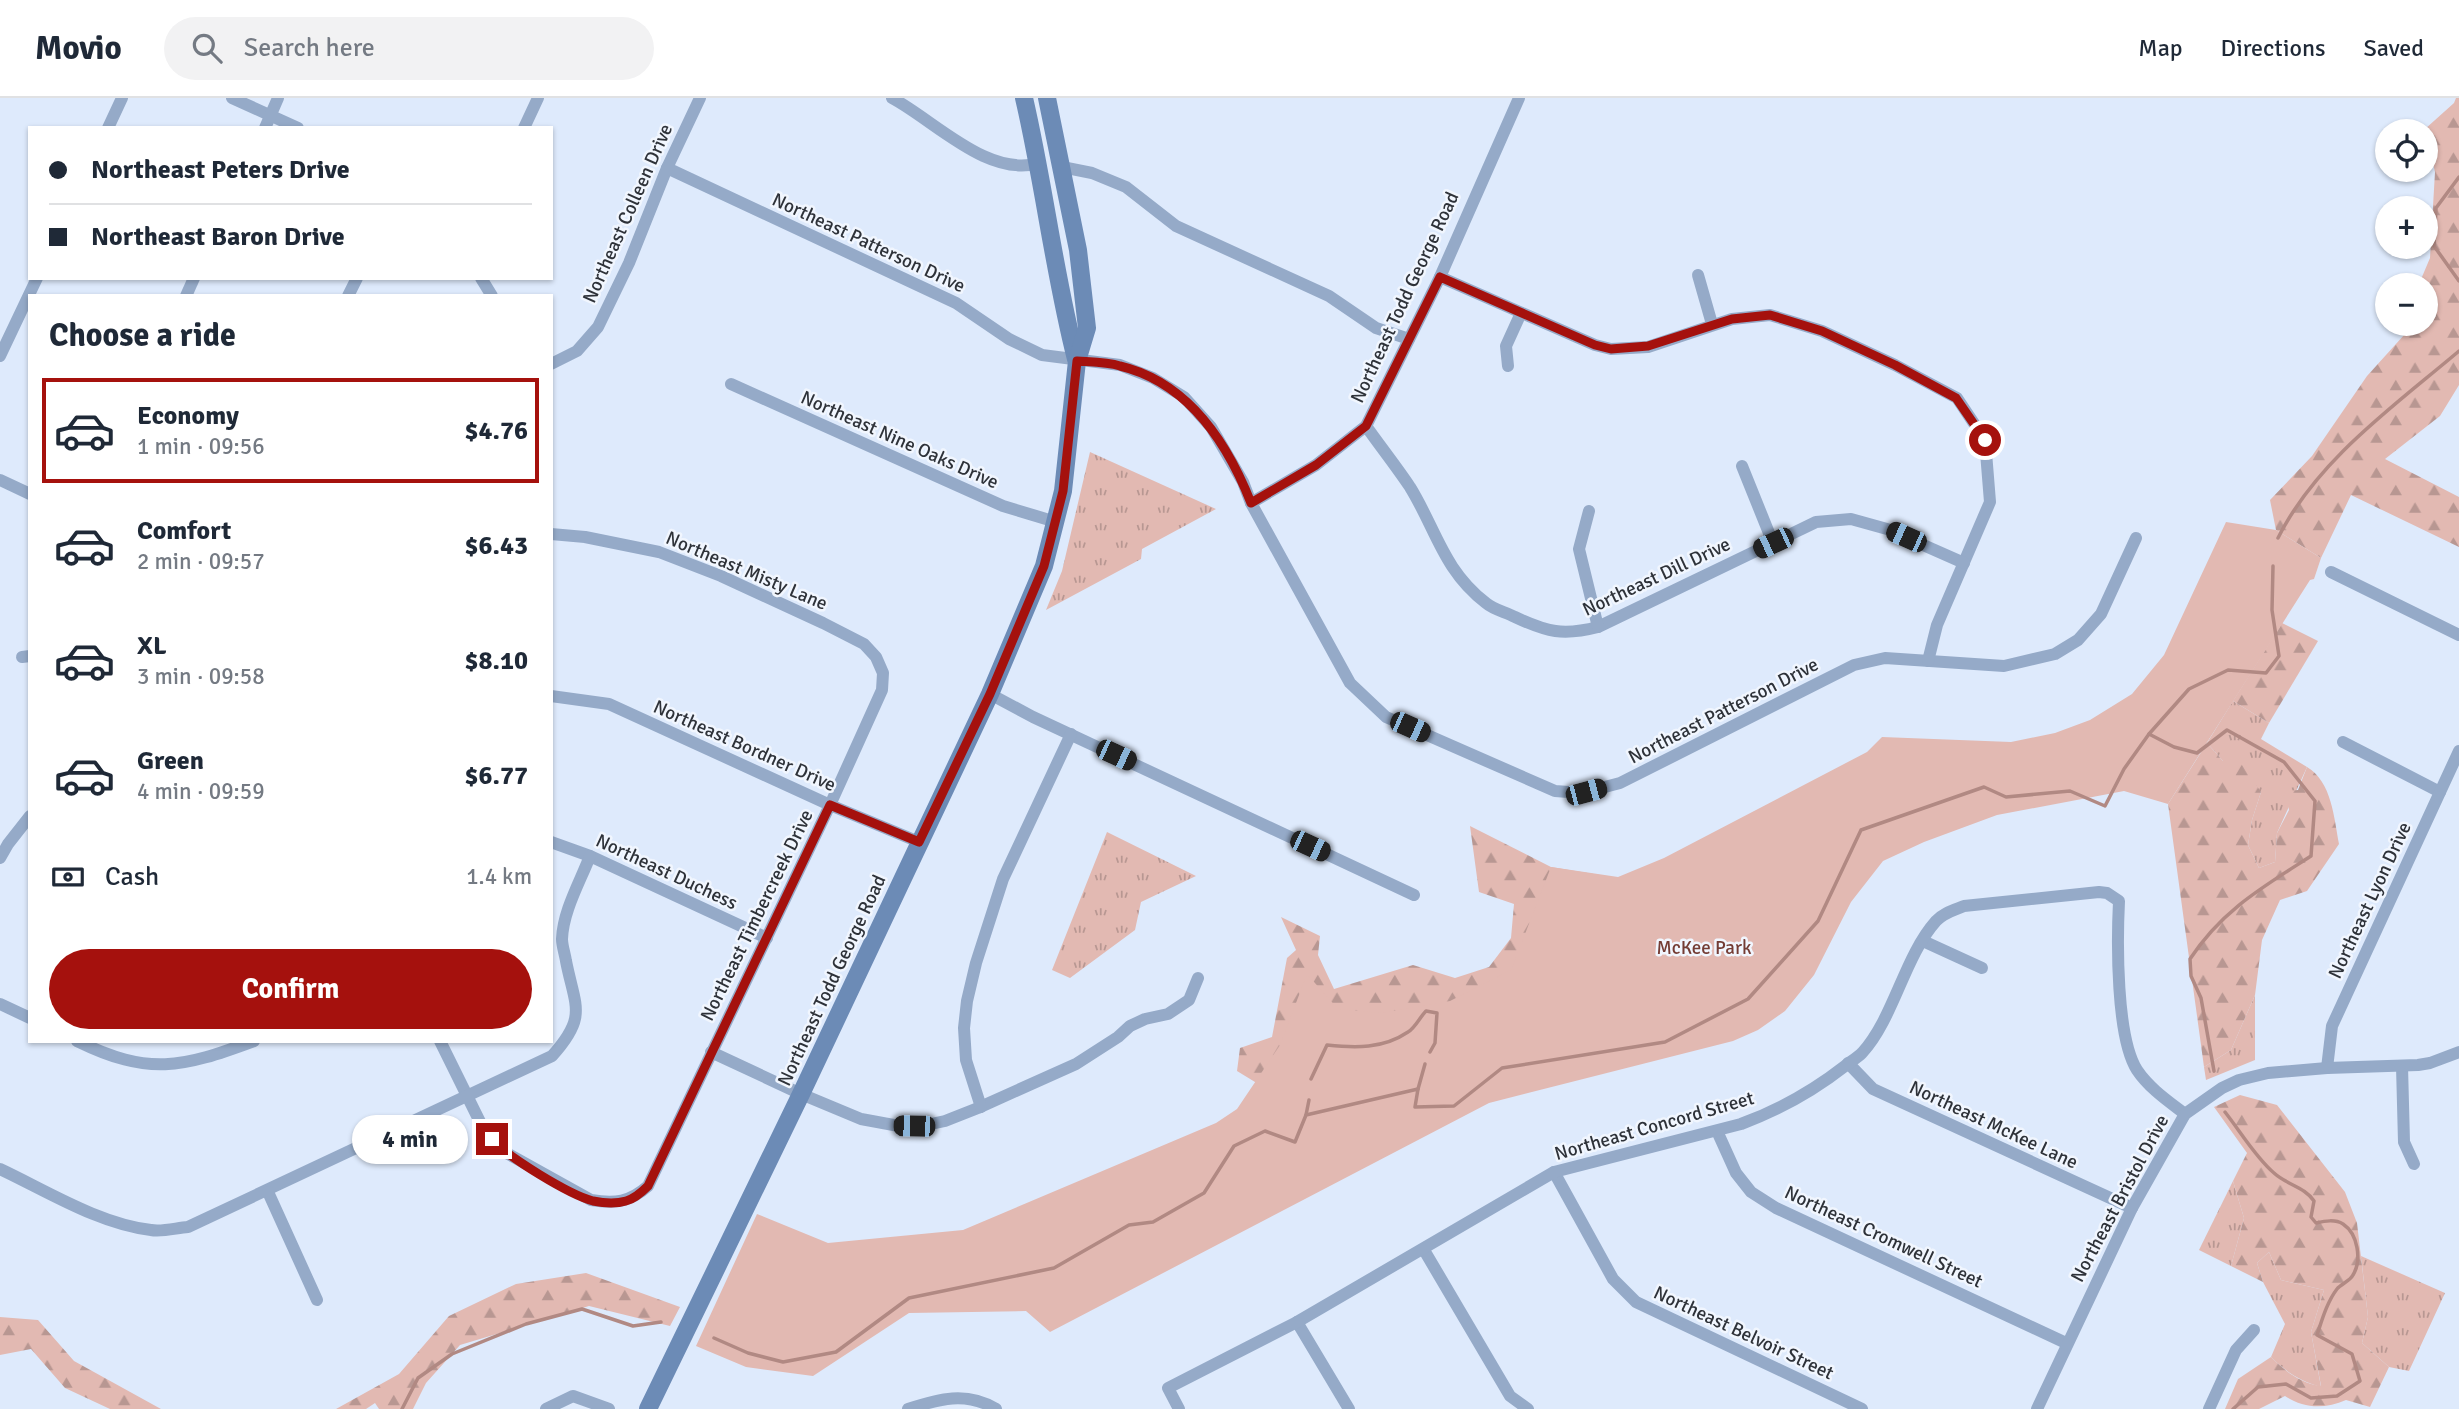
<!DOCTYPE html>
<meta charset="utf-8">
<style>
body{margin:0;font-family:Signika,sans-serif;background:#f2f2f3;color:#1f2937;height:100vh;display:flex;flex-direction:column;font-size:26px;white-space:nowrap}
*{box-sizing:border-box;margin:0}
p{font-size:23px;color:#747a83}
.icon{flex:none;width:38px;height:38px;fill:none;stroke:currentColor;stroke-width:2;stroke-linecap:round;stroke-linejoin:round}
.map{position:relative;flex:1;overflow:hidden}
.side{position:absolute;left:28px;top:196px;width:525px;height:749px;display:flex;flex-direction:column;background:#fff;border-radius:0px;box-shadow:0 2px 5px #0004}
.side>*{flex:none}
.banner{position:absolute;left:28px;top:28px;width:525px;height:154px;border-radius:0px;box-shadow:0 2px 5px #0004;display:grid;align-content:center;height:154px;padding:0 21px;background:#fff}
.controls{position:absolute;left:2375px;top:21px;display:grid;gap:14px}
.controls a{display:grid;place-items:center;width:63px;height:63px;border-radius:50%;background:#fff;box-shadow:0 2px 5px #0004;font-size:35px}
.end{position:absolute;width:32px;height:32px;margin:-16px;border:9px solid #a5110d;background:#fff;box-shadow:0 0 0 4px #fff}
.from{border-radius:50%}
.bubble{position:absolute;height:49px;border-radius:24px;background:#fff;box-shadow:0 2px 5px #0004;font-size:23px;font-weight:700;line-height:49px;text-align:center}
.car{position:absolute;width:21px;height:42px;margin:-21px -10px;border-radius:9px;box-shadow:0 0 5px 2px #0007;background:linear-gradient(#222 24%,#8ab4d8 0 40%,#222 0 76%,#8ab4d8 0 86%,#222 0)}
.banner b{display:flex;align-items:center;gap:24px;height:66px;font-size:26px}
.banner b+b{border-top:2px solid #e0e1e3}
.banner i{width:18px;height:18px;background:#1f2937}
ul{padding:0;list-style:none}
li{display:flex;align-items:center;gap:21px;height:105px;margin:0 14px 10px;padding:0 7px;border:4px solid transparent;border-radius:0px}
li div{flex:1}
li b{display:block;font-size:26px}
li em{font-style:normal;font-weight:700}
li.selected{border-color:#a5110d}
li>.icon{width:63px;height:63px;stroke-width:1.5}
h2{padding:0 21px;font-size:32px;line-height:84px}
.pay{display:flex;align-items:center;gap:18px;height:77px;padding:0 21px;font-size:26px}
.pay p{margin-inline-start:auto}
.button{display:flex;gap:14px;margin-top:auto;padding:14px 21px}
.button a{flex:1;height:80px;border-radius:42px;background:#a5110d;color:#fff;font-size:28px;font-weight:700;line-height:80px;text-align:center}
header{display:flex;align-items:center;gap:42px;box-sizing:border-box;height:98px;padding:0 35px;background:#fff;border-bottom:2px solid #e0e1e3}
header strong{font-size:33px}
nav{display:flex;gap:38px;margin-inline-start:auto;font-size:24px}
.search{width:490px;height:63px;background:#f2f2f3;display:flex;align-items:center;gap:18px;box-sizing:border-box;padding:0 24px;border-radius:38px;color:#747a83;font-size:26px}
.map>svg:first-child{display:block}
</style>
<header>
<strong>Movio</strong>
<div class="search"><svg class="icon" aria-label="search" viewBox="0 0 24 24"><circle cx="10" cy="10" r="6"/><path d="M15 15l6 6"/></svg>Search here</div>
<nav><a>Map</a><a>Directions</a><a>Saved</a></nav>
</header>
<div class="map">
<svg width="2459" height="1311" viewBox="0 0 2459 1311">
<defs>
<pattern id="grass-tufts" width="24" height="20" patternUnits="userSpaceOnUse" patternTransform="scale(1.75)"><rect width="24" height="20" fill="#e2b9b2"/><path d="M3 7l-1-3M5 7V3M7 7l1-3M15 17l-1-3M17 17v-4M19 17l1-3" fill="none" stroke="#b89792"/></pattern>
<pattern id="forest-firs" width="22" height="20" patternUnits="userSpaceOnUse" patternTransform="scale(1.75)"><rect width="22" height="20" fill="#e2b9b2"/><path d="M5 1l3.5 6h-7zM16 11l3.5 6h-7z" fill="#b89792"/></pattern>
</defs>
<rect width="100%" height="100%" fill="#deeafc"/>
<g fill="url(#grass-tufts)">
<polygon points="1090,354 1216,411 1142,451 1141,461 1046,512 1062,473"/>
<polygon points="2233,603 2269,625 2261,641 2307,669 2277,735 2275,764 2259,770 2248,747 2252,722 2261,694 2223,663 2207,645"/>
<polygon points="1107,734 1196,778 1141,804 1135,832 1070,880 1052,872"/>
<polygon points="2255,897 2255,962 2206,982 2204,969 2231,952"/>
<polygon points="2233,1083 2244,1120 2231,1168 2199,1152"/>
<path d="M 2269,1154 L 2281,1182 L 2324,1192 L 2311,1234 L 2321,1289 C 2300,1283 2286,1274 2271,1259 L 2285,1226 L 2263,1184 L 2257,1165 Z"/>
<polygon points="2361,1158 2445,1195 2409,1273 2389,1269 2362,1245 2368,1219"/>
</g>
<g fill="url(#forest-firs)">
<polygon points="2456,0 2459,0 2459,287 2440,318 2385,361 2459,399 2459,449 2351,397 2321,460 2276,432 2270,402 2312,358 2367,278 2414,226 2426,226 2426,212 2433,204 2426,195 2426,187 2419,186 2430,160 2435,74 2425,31 2454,5"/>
<polygon points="2282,525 2318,543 2269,625 2233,603"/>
<path d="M 2207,645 L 2223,663 L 2239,662 L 2261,694 L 2252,722 L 2248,747 L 2259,770 L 2275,764 L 2277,735 L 2289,712 L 2285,693 L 2298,692 L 2307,669 C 2332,684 2334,720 2339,746 L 2307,793 L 2280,802 L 2262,842 L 2255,897 L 2231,952 L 2204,969 L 2168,706 Z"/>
<polygon points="1470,728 1551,769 1618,780 1603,874 1273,987 1255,984 1237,973 1240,950 1272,939 1287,860 1296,852 1281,819 1320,838 1318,857 1334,891 1413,867 1455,880 1489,869 1511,840 1514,806 1479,794"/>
<path d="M 2240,997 L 2277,1007 L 2345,1094 L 2357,1125 L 2368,1219 L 2362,1245 L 2389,1269 L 2370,1309 L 2346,1302 C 2325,1311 2305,1311 2285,1298 L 2259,1311 L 2225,1311 L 2238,1281 L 2271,1259 C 2286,1274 2301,1285 2321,1288 L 2311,1234 L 2324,1192 L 2281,1182 L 2269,1154 L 2257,1165 L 2263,1184 L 2231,1168 L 2244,1120 L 2233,1083 L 2247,1055 L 2214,1009 Z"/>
<polygon points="586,1175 680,1209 670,1228 589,1208 460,1247 426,1285 413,1311 379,1311 375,1305 366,1311 336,1311 399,1276 449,1218 516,1186"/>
<polygon points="0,1219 38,1222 74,1263 161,1311 110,1311 65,1290 31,1251 0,1257"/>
</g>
<polygon fill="#e2b9b2" points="2226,424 2276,432 2321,460 2314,481 2310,482 2168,706 2124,693 1997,717 1924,744 1883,763 1851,804 1814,877 1785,913 1758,932 1733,943 1489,1005 1050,1234 1026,1213 909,1215 813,1278 746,1269 696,1248 757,1116 828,1145 963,1132 1216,1025 1237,1011 1280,947 1307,876 1338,911 1381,915 1450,903 1511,872 1551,769 1618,779 1664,760 1867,654 1882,639 2011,644 2055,635 2090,622 2132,596 2164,557"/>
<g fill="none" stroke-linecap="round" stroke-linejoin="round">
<g stroke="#b18983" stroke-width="3.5">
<polyline points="2459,79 2436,110 2434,148 2459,183"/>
<path d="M 2278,440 C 2317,362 2394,308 2459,253"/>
<path d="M 2149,636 L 2174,649 L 2197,655 L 2227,632 L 2284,664 L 2315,703 L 2311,758 C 2263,789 2222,812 2190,861 L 2191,878 L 2201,900 L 2214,973"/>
<path d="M 1311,981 L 1327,947 C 1355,950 1383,951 1408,934 C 1415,930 1420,919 1426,913 L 1437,915 L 1435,945 L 1430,954"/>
<polyline points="1418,991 1425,966"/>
<path d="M 2225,1014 C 2240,1033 2256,1060 2274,1075 C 2287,1087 2305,1089 2314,1103 L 2311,1119 L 2316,1125 C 2325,1123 2335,1121 2343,1126 C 2358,1136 2362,1162 2353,1177 C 2350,1183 2341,1186 2337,1191 C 2327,1204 2322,1222 2317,1237 L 2352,1256 L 2360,1283 L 2337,1298 L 2311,1300 L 2286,1286 L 2258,1289 L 2233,1311"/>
<polyline points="1306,1017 1309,1002"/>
<polyline points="714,1240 748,1255 783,1264 836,1254 909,1200 1054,1170 1129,1127 1153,1124 1204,1095 1234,1048 1265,1033 1295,1044 1306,1017 1418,991 1415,1009 1454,1008 1502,970 1665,944 1748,901 1818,823 1861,732 1984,689 2006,699 2070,693 2105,708 2124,671 2149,636 2189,591 2228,572 2266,575 2279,558 2272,512 2273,468"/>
<polyline points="402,1311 418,1280 452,1256 526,1226 582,1211 633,1228 661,1224"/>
</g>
<g stroke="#95aac8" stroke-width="12">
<polyline points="232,0 298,30"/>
<path d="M 892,0 C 935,23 988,80 1039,65"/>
<polyline points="108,30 122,0"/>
<polyline points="265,30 278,0"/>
<polyline points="524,30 538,0"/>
<polyline points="1062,69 1092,75 1126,89 1176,128 1329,198 1376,230 1409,241"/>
<polyline points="667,70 956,205 1009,241 1042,257 1120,267 1153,280 1184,299 1211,329 1243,384 1251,405 1350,585 1386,619 1555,693 1582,695 1620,685 1854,567 1885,560 2004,568 2055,556 2078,542 2101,516 2136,440"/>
<polyline points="1698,177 1712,226"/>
<polyline points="1440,179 1595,247 1611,251 1648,249 1732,221 1770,217 1822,233 1895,267 1957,300 1985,342 1990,404 1937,527 1928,563"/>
<polyline points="481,180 492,198"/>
<polyline points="186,198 194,180"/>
<polyline points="348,198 357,180"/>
<polyline points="0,258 37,180"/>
<polyline points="551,266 577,253 598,229 629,165 667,70 700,0"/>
<polyline points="1508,268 1506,248 1521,215"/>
<polyline points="731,286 1003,408 1056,424"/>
<path d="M 1366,328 C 1380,348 1396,368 1410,389 C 1436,431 1443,472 1486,505 C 1494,512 1506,514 1515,519 C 1547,534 1563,538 1598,529 L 1816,424 L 1851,421 L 1887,431 L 1964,465"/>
<polyline points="1742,368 1773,445"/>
<polyline points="0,382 30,396"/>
<polyline points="1251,405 1316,367 1366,328 1440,179 1519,0"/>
<polyline points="1589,413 1579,451 1598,529"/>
<polyline points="2331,474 2459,537"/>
<polyline points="22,559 30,558"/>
<polyline points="990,596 1033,619 1414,797"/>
<polyline points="551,598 609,606 830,707 919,744"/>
<polyline points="2343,644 2440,694"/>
<polyline points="551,744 590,758 767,840"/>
<polyline points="0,760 8,746 30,718"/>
<polyline points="1923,843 1982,870"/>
<polyline points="0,906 30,920"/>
<path d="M 77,943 C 149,978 181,970 254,943"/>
<path d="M 440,943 L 483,1030 L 501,1052 L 591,1102 C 615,1106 630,1104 648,1088 L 830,707 L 882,592 L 883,575 L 876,559 L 864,546 L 823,525 L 721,478 L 659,454 L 585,439 L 551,436"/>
<polyline points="711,954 801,996 861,1021 899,1028 931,1026 945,1023 978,1010 1076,966 1118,939 1130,928 1145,921 1168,916 1189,902 1198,880"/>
<polyline points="1848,965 1873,991 2132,1110"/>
<polyline points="2402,968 2404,1044 2414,1066"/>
<polyline points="2327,970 2332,928 2459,653"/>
<polyline points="981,1009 966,962 964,930 967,903 976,865 1003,781 1071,636"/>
<polyline points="1717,1033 1736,1075 1751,1094 1776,1110 2066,1245"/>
<path d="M 0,1071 C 47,1093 99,1126 151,1132 C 162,1134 176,1130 188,1129 L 552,958 C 588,918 575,909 566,863 C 565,856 562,848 562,841 C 563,813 580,784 590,758"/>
<polyline points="1554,1074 1613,1181 1636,1204 1862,1311"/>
<polyline points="268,1094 317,1202"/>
<polyline points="1424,1152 1510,1298 1528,1311"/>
<polyline points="1297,1224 1349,1311"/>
<polyline points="546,1311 573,1298 609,1311"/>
<path d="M 908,1311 C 939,1301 966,1293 996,1311"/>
<path d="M 1179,1311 L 1168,1290 L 1297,1224 L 1554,1074 L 1741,1026 C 1779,1012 1813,993 1845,968 C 1850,964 1857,960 1862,955 C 1894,920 1904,859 1936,823 C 1943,815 1954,812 1964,808 L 2099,794 L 2107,795 L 2119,803 C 2117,843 2116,939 2137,972 C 2149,990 2168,1003 2185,1016"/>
<polyline points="2037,1311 2132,1110 2185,1016 2222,990 2239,982 2268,975 2327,970 2418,967 2430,965 2459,954"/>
<polyline points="2209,1311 2236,1252 2254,1232"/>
</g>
<g stroke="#6c8bb6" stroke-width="18">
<path d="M 1024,0 C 1044,86 1054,175 1076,261"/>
<polyline points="648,1311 801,996 990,596 1044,468 1063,393 1077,263 1087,230 1078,152 1047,0"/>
</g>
</g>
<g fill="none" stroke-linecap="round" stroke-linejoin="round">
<path stroke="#a5110d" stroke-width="9" d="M 492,1041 C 507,1059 570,1097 593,1103 C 603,1105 616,1106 626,1103 C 634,1101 642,1094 648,1088 L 830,707 L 919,744 L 990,596 L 1044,468 L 1063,393 L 1077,263 C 1091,264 1107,264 1120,268 C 1187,284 1227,344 1251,405 L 1316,367 L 1366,328 L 1440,179 L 1595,247 L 1611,251 L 1648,248 L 1732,221 L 1770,217 L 1822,233 L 1895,267 L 1956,300 L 1985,342"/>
</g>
<g text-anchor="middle" stroke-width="5" stroke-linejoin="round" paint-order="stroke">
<g font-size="19" fill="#2e3239" stroke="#f1f6fe">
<text transform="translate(627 115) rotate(-66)" y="7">Northeast Colleen Drive</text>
<text transform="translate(869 144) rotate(25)" y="7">Northeast Patterson Drive</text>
<text transform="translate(1404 199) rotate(-65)" y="7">Northeast Todd George Road</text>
<text transform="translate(900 341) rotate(24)" y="7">Northeast Nine Oaks Drive</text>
<text transform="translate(747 472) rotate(23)" y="7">Northeast Misty Lane</text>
<text transform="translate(1656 478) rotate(-25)" y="7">Northeast Dill Drive</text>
<text transform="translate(1723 612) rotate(-27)" y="7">Northeast Patterson Drive</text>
<text transform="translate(745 647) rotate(24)" y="7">Northeast Bordner Drive</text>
<text transform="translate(667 773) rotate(25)" y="7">Northeast Duchess</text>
<text transform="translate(2369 802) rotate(-65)" y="7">Northeast Lyon Drive</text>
<text transform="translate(756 817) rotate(-64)" y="7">Northeast Timbercreek Drive</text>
<text transform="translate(831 882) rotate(-65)" y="7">Northeast Todd George Road</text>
<text transform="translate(1994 1026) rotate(25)" y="7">Northeast McKee Lane</text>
<text transform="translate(1654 1027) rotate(-16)" y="7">Northeast Concord Street</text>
<text transform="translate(2119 1100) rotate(-62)" y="7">Northeast Bristol Drive</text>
<text transform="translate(1884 1138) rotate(25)" y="7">Northeast Cromwell Street</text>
<text transform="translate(1744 1234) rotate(25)" y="7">Northeast Belvoir Street</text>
</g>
<g font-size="19" fill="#743c34" stroke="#f1f6fe">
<text x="1704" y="856">McKee Park</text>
</g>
</g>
</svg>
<div class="controls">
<a><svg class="icon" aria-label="locate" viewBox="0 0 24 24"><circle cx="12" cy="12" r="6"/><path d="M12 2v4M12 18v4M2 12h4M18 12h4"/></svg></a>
<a>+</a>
<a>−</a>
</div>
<i class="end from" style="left:1985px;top:342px"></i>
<i class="end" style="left:492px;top:1041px"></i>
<div class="bubble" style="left:352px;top:1017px;width:116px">4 min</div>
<i class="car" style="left:1906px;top:439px;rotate:294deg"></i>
<i class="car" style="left:1773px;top:445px;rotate:245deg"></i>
<i class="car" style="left:1410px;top:629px;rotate:114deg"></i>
<i class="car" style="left:1116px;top:657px;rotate:115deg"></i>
<i class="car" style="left:1586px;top:694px;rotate:75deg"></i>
<i class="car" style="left:1310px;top:748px;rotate:115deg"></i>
<i class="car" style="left:914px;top:1028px;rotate:271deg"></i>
<div class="banner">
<b><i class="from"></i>Northeast Peters Drive</b>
<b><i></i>Northeast Baron Drive</b>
</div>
<section class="side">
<h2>Choose a ride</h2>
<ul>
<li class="selected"><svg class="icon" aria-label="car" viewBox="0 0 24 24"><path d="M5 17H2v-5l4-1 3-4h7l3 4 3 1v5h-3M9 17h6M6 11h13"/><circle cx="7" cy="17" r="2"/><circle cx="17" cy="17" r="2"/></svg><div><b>Economy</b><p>1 min · 09:56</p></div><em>$4.76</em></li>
<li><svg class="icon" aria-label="car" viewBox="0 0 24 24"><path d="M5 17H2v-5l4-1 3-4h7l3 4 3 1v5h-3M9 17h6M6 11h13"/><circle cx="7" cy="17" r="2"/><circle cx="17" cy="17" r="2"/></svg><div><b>Comfort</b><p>2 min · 09:57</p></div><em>$6.43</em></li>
<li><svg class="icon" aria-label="car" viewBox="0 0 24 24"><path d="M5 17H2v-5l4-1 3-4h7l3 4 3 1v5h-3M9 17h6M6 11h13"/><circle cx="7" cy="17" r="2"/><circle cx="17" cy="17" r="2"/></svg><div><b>XL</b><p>3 min · 09:58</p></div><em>$8.10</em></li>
<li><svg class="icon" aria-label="car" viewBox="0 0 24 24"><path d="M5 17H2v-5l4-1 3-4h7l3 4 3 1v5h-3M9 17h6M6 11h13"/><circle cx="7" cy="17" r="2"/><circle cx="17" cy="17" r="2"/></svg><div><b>Green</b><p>4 min · 09:59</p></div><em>$6.77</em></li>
</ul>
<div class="pay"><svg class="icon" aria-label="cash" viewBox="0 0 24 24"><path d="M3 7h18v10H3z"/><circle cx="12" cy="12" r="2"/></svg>Cash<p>1.4 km</p></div>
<div class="button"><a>Confirm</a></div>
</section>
</div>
